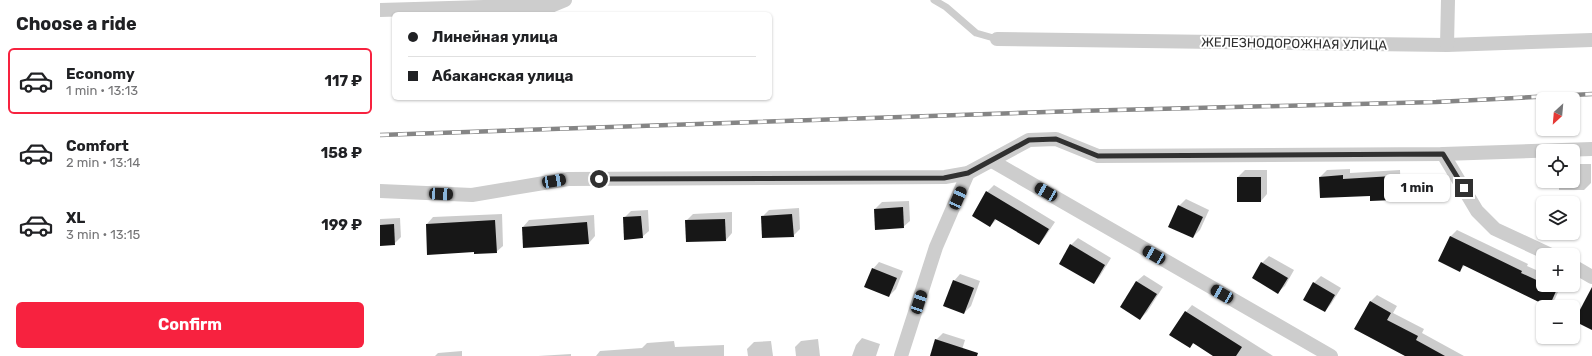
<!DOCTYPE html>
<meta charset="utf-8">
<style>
body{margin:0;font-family:Rubik,sans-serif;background:#f2f2f2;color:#202124;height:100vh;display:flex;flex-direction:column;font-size:15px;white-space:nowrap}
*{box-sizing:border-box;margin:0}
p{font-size:13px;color:#757577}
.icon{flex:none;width:22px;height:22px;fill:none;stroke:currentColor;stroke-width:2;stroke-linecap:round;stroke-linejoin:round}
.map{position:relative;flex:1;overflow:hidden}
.sheet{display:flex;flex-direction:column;background:#fff;width:380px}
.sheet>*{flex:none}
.banner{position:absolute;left:12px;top:12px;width:380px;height:88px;border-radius:6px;box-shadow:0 1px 3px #0004;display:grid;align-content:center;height:88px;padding:0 16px;background:#fff}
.needle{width:26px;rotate:206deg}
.fabs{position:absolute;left:1156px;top:92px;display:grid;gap:8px}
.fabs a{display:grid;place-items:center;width:44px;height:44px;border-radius:6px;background:#fff;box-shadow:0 1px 3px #0004;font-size:20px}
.end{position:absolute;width:18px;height:18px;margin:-9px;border:5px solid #303030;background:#fff;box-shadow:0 0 0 2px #fff}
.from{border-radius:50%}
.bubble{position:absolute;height:28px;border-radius:6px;background:#fff;box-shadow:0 1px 3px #0004;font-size:13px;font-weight:700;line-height:28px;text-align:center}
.car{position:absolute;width:12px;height:24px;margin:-12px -6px;border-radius:5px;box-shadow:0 0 3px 1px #0007;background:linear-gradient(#222 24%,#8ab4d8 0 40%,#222 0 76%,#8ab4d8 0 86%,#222 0)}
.banner b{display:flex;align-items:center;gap:14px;height:38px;font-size:15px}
.banner b+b{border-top:1px solid #e0e0e0}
.banner i{width:10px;height:10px;background:#202124}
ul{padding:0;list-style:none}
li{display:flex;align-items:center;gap:12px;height:66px;margin:0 8px 6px;padding:0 8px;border:2px solid transparent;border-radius:6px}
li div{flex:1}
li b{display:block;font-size:15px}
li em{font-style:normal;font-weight:700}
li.active{border-color:#f7223f}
li>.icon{width:36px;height:36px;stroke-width:1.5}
h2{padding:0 16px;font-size:18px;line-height:48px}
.cta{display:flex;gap:8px;margin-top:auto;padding:8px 16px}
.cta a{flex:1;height:46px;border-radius:6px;background:#f7223f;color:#fff;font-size:16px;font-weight:700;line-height:46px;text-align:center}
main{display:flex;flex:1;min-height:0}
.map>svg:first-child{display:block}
</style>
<main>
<section class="sheet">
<h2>Choose a ride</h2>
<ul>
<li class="active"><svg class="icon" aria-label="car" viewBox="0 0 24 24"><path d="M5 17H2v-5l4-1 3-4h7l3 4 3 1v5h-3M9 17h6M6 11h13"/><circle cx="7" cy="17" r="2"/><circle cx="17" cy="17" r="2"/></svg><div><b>Economy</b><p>1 min · 13:13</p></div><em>117 ₽</em></li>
<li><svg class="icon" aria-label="car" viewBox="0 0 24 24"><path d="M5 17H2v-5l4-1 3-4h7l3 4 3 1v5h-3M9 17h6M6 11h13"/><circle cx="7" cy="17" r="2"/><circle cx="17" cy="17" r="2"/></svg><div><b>Comfort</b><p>2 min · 13:14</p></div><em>158 ₽</em></li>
<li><svg class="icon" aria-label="car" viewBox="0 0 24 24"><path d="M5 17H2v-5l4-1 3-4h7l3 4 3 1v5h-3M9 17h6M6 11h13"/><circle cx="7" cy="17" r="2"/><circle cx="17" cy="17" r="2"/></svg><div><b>XL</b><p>3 min · 13:15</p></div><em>199 ₽</em></li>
</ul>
<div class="cta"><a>Confirm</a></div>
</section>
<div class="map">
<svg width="1212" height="356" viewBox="0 0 1212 356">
<rect width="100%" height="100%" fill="#fff"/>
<g fill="#0003">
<polygon points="1193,164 1211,164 1211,183 1204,190 1179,190 1179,181 1193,181"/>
<polygon points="970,169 970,173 1020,170 1021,193 1014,199 991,195 940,177 947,170"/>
<polygon points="865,170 887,170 887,194 881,201 858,177"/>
<polygon points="614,185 675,222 665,237 659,244 617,219 610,226 607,192"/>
<polygon points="806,199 829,210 820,230 813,237 799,206"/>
<polygon points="529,201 530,221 523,227 495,209 502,202"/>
<polygon points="419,208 420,229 413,236 382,217 389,210"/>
<polygon points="268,210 269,231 262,237 244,218 251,211"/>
<polygon points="352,212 352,233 346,240 306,221 313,214"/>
<polygon points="122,214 123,246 116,252 95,251 47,224 53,217"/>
<polygon points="214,215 215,236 209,243 143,227 149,220"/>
<polygon points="20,218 21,237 14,244 0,245 0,219"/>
<polygon points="1077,230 1148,264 1147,266 1163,273 1163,285 1181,285 1175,299 1168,306 1085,265 1079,271 1070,237"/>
<polygon points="698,238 731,258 720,276 713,283 680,263 691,245"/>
<polygon points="889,256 914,270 905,286 898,292 873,278 882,263"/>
<polygon points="499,262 523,271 516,289 509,296 493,269"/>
<polygon points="580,274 600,281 591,306 584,313 574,281"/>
<polygon points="764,275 783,287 767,312 760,319 741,307 757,281"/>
<polygon points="941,276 961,288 951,304 945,311 934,283"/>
<polygon points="997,295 1017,306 1013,313 1044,329 1042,333 1084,356 1026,356 990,302"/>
<polygon points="812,305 893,356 835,356 814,343 810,347 806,312"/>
<polygon points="563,333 585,340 580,356 552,356 556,340"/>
<polygon points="482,338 500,344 496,356 472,356 476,345"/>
<polygon points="438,339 440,356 416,356 415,347 421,341"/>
<polygon points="294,341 295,347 344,345 344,356 216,356 220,351 262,348 267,343"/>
<polygon points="391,341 393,356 368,356 367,349 374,342"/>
<polygon points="82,351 82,356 55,356 58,353"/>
<polygon points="191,354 191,356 158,356"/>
</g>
<g fill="#171717">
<polygon points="963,175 963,179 1013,176 1014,200 990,201 990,196 940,198 939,177"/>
<rect x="857" y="177" width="24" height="25"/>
<polygon points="606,191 669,229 659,245 615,219 610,227 592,216"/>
<polygon points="798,205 823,217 813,238 788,227"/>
<polygon points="523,207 524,228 495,230 494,209"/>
<polygon points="412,214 414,237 382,238 381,216"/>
<polygon points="261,216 263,238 244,240 243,217"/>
<polygon points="345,219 346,241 306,242 305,220"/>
<polygon points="115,220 117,253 94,254 94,252 47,255 46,224"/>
<polygon points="207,222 209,244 143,248 142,227"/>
<polygon points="14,224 15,245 0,246 0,225"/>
<polygon points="1070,236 1142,271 1141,273 1163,283 1163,285 1168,285 1177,289 1169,307 1083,265 1080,272 1058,261"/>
<polygon points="690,244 725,265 714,284 679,264"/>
<polygon points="881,262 908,278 898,294 872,278"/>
<polygon points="492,268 517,278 509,297 484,287"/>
<polygon points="573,280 594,288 584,314 563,306"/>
<polygon points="756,281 777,294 760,320 740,307"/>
<polygon points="933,282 955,295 945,312 923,300"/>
<polygon points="1212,287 1212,330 1194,321"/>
<polygon points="990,301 1011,313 1007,320 1038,336 1036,340 1065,356 1025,356 974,329"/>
<polygon points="805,311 862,347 856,356 833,356 813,343 810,348 789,335"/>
<polygon points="555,339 598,353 597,356 550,356"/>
</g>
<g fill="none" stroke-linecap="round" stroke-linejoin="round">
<polyline stroke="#cdcdcd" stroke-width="7" points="554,0 566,7 596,33 617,39"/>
<g stroke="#cdcdcd" stroke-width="14">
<polyline points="0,10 173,5 185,0"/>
<polyline points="617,39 1067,45 1212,40"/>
<polyline points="1067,45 1068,0"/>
<polyline points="1063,154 1097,211 1115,229 1171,255"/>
<polyline points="612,161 951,356"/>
<polyline points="0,191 92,195 188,179 565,177 588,173 649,140 676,139 718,156 1063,154 1212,149"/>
<polyline points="1193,266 1212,277"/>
<polyline points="521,356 556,247 588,173"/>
</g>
<defs>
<polyline id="rail" points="0,135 697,111 1056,102 1212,94"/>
</defs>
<use href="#rail" stroke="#858585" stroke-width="4.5"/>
<use href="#rail" stroke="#fff" stroke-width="3" stroke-dasharray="9" stroke-linecap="butt"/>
</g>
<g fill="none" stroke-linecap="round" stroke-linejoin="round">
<polyline stroke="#303030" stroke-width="5" points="219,179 564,178 588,173 649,140 676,139 718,156 1063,154 1084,188"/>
</g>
<g text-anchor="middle" stroke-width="4" stroke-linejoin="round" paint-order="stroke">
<g font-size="13" fill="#303030" stroke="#fff">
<text transform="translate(914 43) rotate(1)" y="5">ЖЕЛЕЗНОДОРОЖНАЯ УЛИЦА</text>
</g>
</g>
</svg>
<div class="fabs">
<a><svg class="needle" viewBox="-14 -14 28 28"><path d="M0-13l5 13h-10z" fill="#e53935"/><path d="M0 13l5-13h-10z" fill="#757577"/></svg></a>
<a><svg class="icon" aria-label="locate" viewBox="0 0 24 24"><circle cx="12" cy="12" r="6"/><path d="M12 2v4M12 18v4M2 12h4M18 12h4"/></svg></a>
<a><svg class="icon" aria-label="layers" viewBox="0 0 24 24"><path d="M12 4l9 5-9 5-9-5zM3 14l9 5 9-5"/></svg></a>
<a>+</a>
<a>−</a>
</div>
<i class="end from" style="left:219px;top:179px"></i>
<i class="end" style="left:1084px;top:188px"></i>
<div class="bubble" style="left:1004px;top:174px;width:66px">1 min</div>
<i class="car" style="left:174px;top:181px;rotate:80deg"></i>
<i class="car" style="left:666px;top:192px;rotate:300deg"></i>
<i class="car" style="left:61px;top:194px;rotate:93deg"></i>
<i class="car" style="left:578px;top:198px;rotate:24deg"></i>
<i class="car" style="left:774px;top:255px;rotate:300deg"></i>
<i class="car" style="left:842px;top:294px;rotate:300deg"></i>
<i class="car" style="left:539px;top:302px;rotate:18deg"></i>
<div class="banner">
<b><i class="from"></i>Линейная улица</b>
<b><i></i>Абаканская улица</b>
</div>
</div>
</main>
